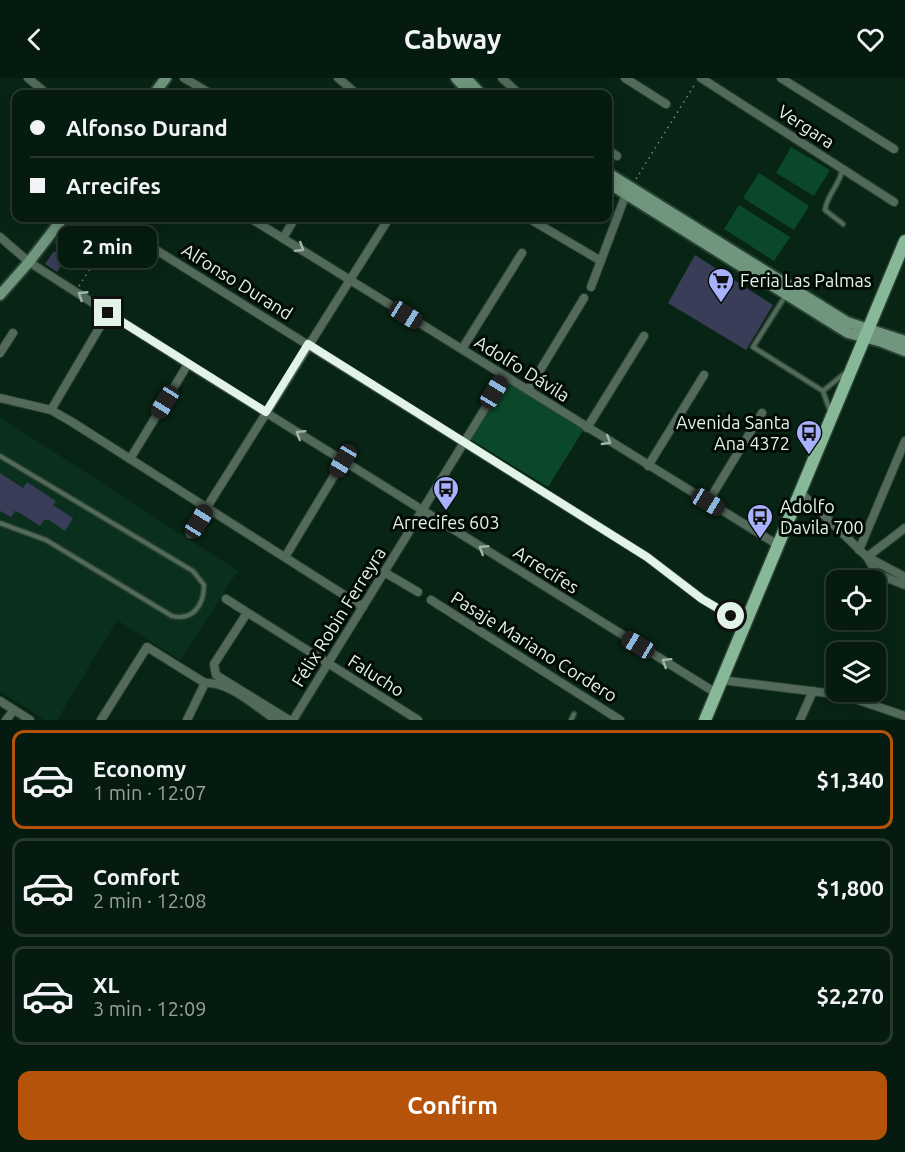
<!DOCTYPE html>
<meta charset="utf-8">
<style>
body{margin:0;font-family:Ubuntu,sans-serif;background:#14281d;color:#f1f3f6;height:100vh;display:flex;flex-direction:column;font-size:22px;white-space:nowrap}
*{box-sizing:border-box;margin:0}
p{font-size:20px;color:#98a19e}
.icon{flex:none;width:33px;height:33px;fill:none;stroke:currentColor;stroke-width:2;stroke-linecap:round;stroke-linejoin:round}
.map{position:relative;height:642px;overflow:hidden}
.side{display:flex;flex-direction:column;background:#061b0f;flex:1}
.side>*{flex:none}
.banner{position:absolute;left:12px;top:12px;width:600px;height:132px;border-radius:12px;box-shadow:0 3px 15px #0003,0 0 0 2px #27392f;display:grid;align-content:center;height:132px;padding:0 18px;background:#061b0f}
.buttons{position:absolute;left:826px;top:492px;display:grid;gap:12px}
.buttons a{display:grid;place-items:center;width:60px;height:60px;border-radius:12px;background:#061b0f;box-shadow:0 3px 15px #0003,0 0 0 2px #27392f;font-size:30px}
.end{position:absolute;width:27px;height:27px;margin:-14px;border:8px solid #e2f3e8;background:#111;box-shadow:0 0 0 3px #111}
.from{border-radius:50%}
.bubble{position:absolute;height:42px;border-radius:12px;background:#061b0f;box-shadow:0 3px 15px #0003,0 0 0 2px #27392f;font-size:20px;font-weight:600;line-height:42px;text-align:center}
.car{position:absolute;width:18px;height:36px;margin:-18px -9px;border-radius:8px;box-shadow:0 0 4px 2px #0007;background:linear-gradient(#222 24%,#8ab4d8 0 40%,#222 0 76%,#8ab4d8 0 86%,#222 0)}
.banner b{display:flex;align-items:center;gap:21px;height:57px;font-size:22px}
.banner b+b{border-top:2px solid #27392f}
.banner i{width:15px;height:15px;background:#f1f3f6}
ul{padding:10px 0 0;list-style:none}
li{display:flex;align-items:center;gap:18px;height:99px;margin:0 12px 9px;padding:0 6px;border:3px solid #27392f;border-radius:12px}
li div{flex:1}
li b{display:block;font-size:22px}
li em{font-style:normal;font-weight:600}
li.current{border-color:#b45309}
li>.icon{width:54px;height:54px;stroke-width:1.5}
.button{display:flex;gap:12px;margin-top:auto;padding:12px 18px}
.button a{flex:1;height:69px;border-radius:12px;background:#b45309;color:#fff;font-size:24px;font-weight:600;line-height:69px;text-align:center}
header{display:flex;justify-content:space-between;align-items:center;height:78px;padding:0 18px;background:#061b0f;font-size:27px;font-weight:600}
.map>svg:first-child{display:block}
</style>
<header><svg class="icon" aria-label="back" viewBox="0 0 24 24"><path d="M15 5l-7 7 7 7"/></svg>Cabway<svg class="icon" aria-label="heart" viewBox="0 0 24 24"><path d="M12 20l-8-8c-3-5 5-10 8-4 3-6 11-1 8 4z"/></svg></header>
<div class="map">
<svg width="905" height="642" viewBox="0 0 905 642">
<rect width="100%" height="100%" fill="#082414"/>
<polygon fill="#0a2f1c" points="0,339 238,493 180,582 117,542 57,642 44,642 0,613"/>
<g fill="#0b4829">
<polygon points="791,69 830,92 814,118 776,95"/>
<polygon points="759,95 809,128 794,152 743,120"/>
<polygon points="739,127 790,159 774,183 724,151"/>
<polygon points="71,140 96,140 113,150 91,188 54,165"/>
<polygon points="507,304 584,351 548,409 470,361"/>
</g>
<g fill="#3a3d58">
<polygon points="54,173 66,181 57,194 45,186"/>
<polygon points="695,177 773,227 746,272 668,225"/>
<polygon points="0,395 23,410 27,404 56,423 53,427 73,440 65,453 49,442 44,442 40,448 20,435 15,433 11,439 0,433"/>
</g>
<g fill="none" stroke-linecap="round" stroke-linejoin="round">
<defs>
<g id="service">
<path d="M 842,92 C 840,107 827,116 825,132 L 843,146"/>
<polyline points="786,217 753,269 823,313"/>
<polyline points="830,333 823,313 845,295"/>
<path d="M 0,378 L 193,493 L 204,507 C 204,527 193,543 172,538 L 46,462 L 0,445"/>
<polyline points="571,642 574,636"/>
</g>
<g id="minor">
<polyline points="28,0 47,16"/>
<polyline points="184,0 211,16"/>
<polyline points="338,0 357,16"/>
<polyline points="502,0 519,16"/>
<polyline points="625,0 666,26"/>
<polyline points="701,0 894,124"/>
<polyline points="781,0 894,71"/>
<polyline points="608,72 617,78"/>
<polyline points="105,140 647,479 702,521 745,547"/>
<polyline points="250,140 778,467"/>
<polyline points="528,140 601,183"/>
<polyline points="0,159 29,184 188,286 716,615"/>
<polyline points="283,160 295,140"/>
<polyline points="591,209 626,116"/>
<polyline points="462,271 522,175"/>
<polyline points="0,275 13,255"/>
<polyline points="528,312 584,220"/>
<polyline points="0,320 51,332 72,344 363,529"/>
<polyline points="51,332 108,235"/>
<polyline points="587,350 644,258"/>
<polyline points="130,381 188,286"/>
<polyline points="648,388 704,297"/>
<polyline points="801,415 867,479 877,496 905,507"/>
<polyline points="708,424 762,335"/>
<polyline points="190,456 389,140"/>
<polyline points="859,472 905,363"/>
<polyline points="285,479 343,383"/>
<polyline points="867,479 905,450"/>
<polyline points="869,480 905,499"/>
<polyline points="384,494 418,514"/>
<polyline points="226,521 418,642"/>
<polyline points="431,522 620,642"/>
<polyline points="247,535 214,586 216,597 289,642"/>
<polyline points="721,602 843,617 905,638"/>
<path d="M 205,605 C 229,603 256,629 276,642"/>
<polyline points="0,623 30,642"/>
<polyline points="6,642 14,632"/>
<polyline points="101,642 147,569 205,605 187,642"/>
<polyline points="293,642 505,298"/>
<polyline points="800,642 813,613"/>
</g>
<g id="secondary">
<polyline points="456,0 470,16"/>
<polyline points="466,0 481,16"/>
<polyline points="154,16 166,0"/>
<polyline points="608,95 847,244 905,263"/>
<polyline points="608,105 848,255 882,264 905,273"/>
<polyline points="0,217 29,184 63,140"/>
</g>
<polyline id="primary" points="705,642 905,163"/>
</defs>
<use href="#service" stroke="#274132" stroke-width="7"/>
<use href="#minor" stroke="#274132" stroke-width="10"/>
<use href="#secondary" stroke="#274132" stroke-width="14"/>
<use href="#primary" stroke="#274132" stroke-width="15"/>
<g stroke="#748b7d" stroke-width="1.5" stroke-dasharray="1.5 4.5" stroke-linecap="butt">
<polyline points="636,101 695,6"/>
<polyline points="57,169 90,189"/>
<polyline points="79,208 114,153"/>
</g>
<use href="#service" stroke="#536a5b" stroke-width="4"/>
<use href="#minor" stroke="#536a5b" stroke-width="8"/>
<use href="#secondary" stroke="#70967d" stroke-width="10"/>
<use href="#primary" stroke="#87b898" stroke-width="12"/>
</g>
<defs><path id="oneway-chevron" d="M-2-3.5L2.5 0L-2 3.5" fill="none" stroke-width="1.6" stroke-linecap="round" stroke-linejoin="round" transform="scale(1.5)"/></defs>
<g stroke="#a2b5a9">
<use href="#oneway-chevron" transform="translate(300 170) rotate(32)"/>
<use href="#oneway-chevron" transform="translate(82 217) rotate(-147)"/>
<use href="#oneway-chevron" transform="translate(300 356) rotate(-148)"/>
<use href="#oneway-chevron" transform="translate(607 363) rotate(31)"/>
<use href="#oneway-chevron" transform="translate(483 471) rotate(-148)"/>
<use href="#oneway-chevron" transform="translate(666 584) rotate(-148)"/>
</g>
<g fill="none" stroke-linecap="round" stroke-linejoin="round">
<polyline stroke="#e2f3e8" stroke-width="8" points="108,235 266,334 308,266 647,479 702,521 731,538"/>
</g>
<defs>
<symbol id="supermarket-pin" viewBox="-11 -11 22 30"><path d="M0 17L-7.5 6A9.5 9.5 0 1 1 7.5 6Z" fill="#a7b1fc" stroke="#020a05"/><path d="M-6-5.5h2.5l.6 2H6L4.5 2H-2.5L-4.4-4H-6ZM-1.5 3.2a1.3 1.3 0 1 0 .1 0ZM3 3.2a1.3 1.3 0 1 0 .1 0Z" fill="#111"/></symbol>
<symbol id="bus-pin" viewBox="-11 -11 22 30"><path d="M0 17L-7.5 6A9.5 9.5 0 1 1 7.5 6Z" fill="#a7b1fc" stroke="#020a05"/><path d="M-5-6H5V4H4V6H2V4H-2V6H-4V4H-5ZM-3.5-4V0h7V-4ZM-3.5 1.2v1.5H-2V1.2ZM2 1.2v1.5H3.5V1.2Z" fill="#111"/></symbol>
</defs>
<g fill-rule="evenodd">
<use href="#supermarket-pin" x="706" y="188" width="30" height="40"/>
<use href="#bus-pin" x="794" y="340" width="30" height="40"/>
<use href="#bus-pin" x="431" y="396" width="30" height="40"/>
<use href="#bus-pin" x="745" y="424" width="30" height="40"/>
</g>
<g text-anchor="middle" stroke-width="6" stroke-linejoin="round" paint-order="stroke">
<g font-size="18" fill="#e2f3e8" stroke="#020a05">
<text transform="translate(806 49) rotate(33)" y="6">Vergara</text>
<text transform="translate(237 204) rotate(32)" y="6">Alfonso Durand</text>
<text transform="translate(522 291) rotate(32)" y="6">Adolfo Dávila</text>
<text transform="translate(546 492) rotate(32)" y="6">Arrecifes</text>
<text transform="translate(339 539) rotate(-58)" y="6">Félix Robin Ferreyra</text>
<text transform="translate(534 569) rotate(32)" y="6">Pasaje Mariano Cordero</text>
<text transform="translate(376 598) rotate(32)" y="6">Falucho</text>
</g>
<g font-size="18" fill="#e2f3e8" stroke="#020a05" text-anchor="start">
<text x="740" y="209">Feria Las Palmas</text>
<text x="790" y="351" text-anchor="end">Avenida Santa<tspan x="790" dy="21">Ana 4372</tspan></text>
<text x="780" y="435">Adolfo<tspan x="780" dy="21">Davila 700</tspan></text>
<text x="446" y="451" text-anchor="middle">Arrecifes 603</text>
</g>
</g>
</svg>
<div class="buttons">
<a><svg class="icon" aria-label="locate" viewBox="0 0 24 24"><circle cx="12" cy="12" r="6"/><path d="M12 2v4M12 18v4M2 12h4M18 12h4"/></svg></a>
<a><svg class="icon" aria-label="layers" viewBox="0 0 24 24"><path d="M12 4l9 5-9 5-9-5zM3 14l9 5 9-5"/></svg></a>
</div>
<i class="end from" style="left:731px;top:538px"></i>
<i class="end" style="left:108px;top:235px"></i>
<div class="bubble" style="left:58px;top:148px;width:99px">2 min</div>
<i class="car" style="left:406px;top:237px;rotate:122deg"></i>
<i class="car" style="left:494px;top:314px;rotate:31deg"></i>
<i class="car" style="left:165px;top:324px;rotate:212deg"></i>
<i class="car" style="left:343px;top:383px;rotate:211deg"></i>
<i class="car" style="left:708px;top:424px;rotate:121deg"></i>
<i class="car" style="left:199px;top:443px;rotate:32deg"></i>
<i class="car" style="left:638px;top:567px;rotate:301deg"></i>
<div class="banner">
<b><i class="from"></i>Alfonso Durand</b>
<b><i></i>Arrecifes</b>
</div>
</div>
<section class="side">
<ul>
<li class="current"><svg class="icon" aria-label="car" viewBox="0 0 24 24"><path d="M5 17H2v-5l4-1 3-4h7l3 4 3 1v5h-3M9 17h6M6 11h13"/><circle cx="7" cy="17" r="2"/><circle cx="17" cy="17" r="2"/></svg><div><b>Economy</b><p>1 min · 12:07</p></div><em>$1,340</em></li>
<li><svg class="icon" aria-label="car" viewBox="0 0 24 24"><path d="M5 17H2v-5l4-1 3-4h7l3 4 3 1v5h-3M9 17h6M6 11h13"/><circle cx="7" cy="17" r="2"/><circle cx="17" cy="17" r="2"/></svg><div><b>Comfort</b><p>2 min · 12:08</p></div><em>$1,800</em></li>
<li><svg class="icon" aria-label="car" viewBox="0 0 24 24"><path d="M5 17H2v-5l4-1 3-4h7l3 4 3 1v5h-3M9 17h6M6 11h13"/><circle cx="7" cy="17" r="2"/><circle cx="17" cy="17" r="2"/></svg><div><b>XL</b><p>3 min · 12:09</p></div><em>$2,270</em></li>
</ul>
<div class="button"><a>Confirm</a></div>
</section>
